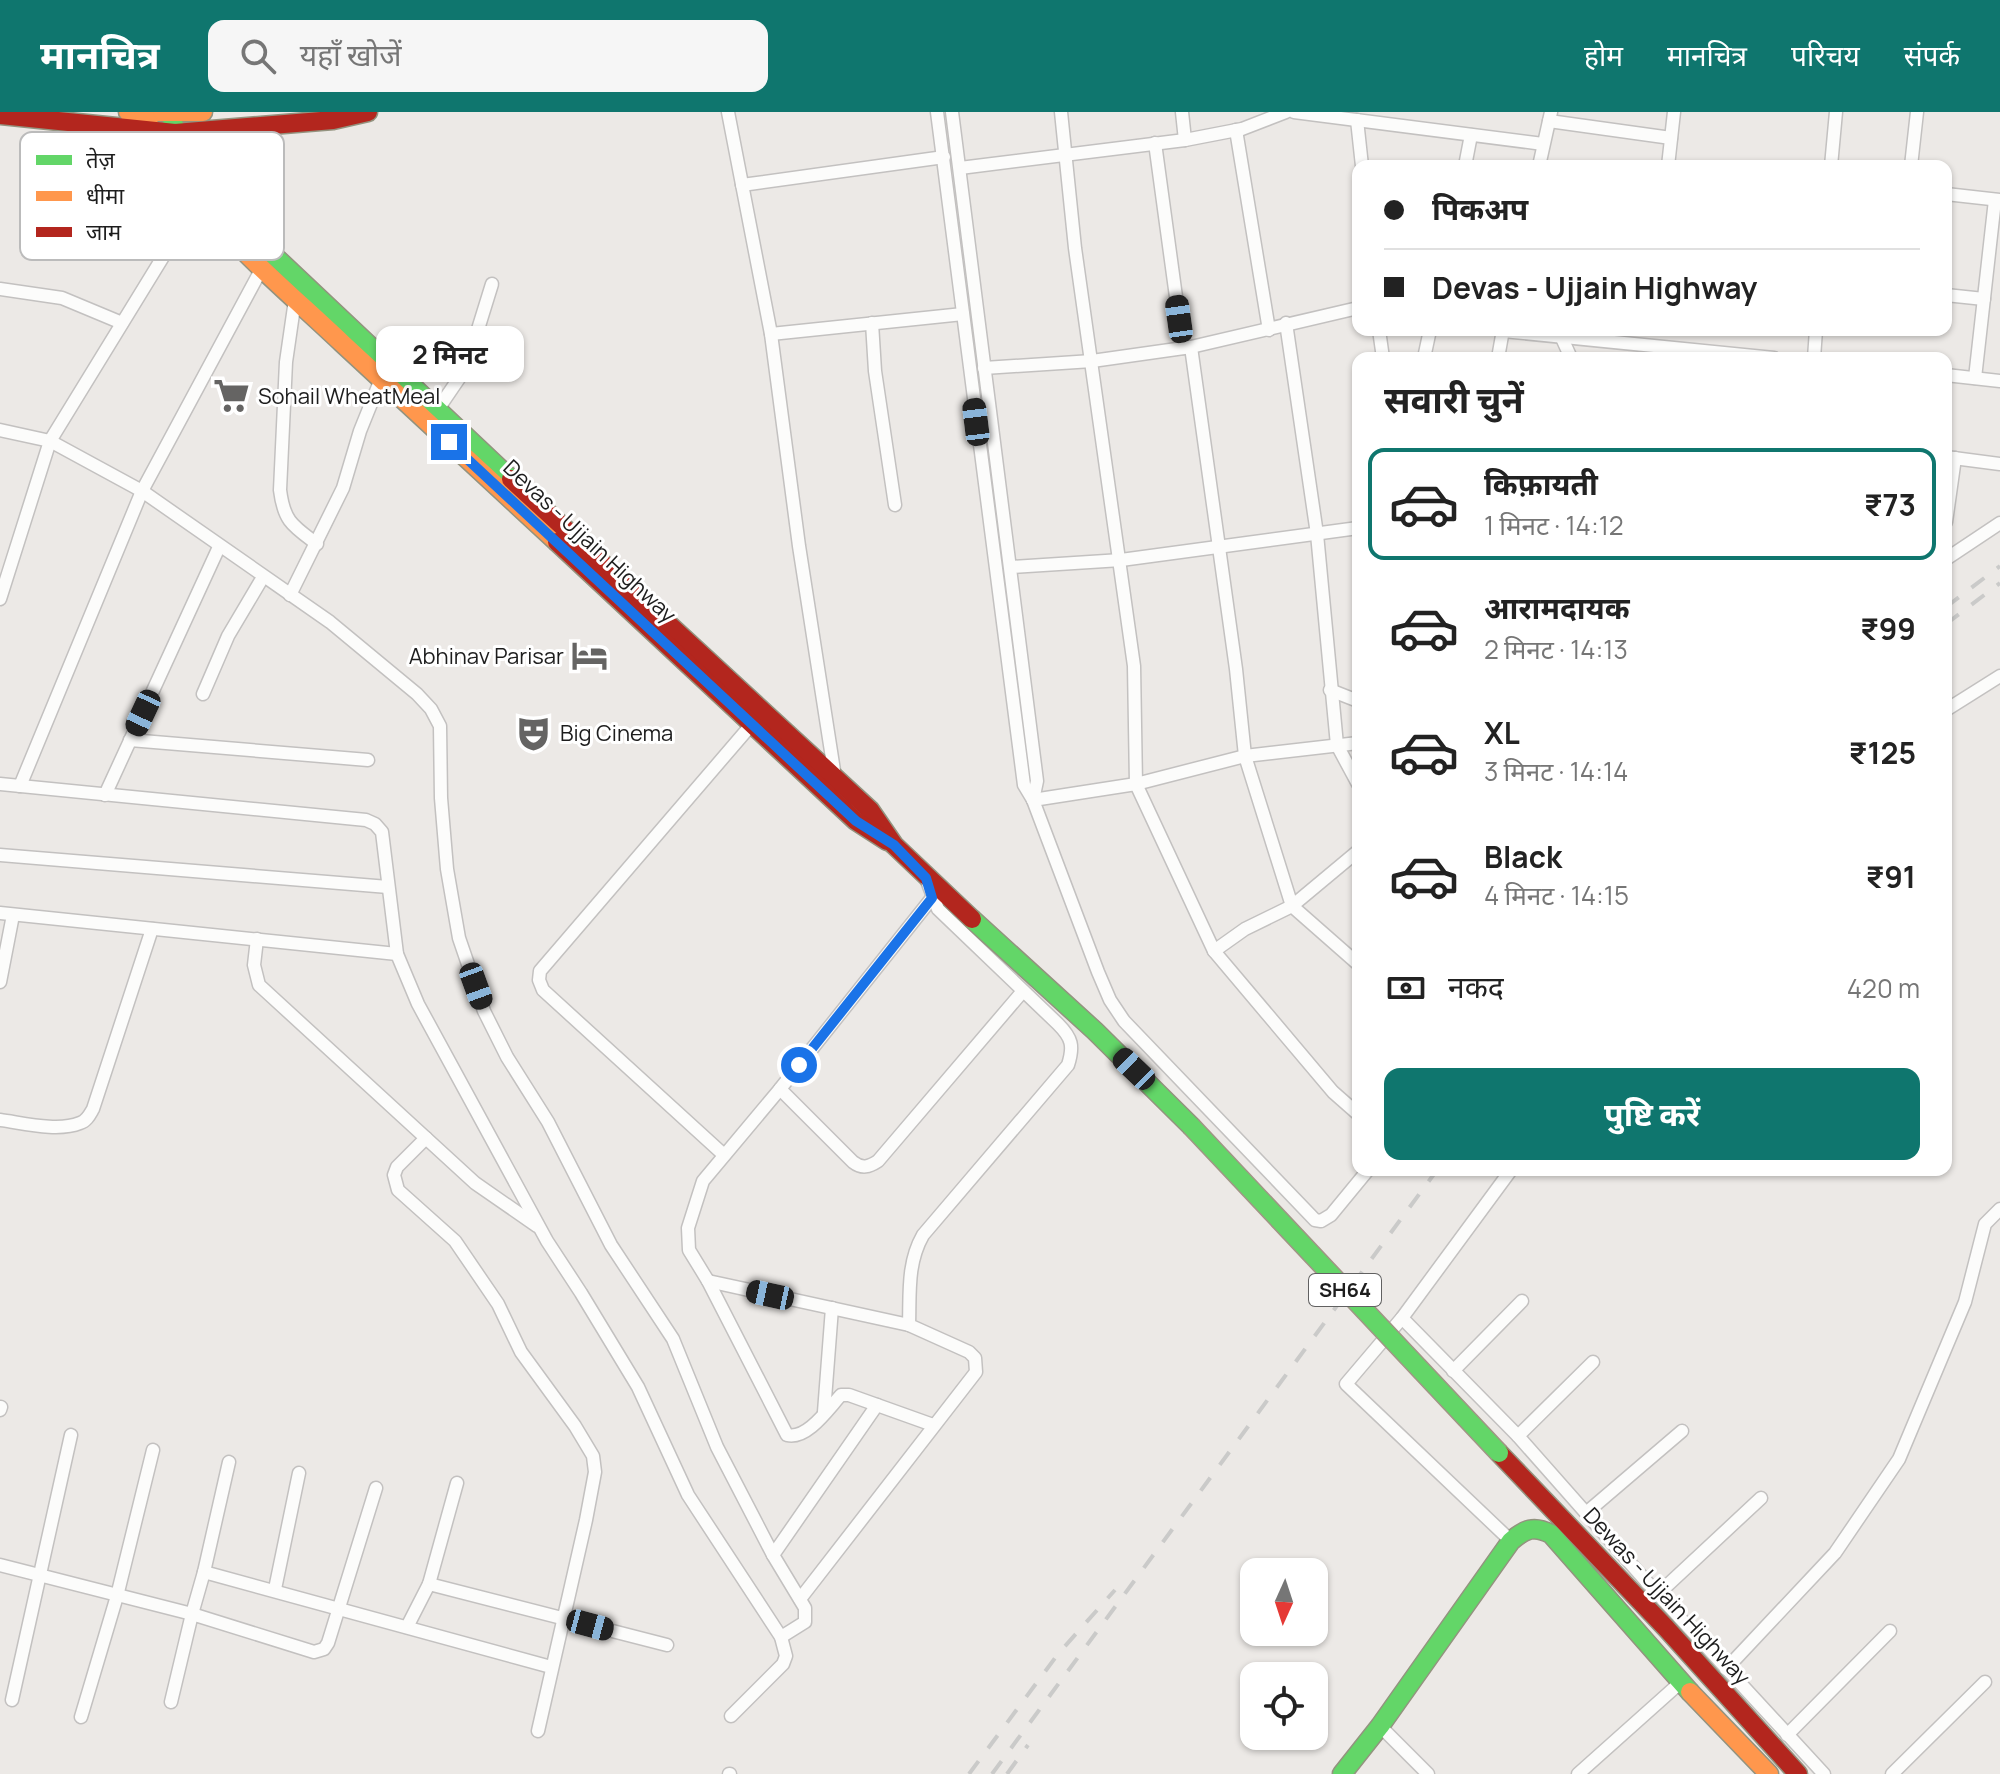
<!DOCTYPE html>
<html lang="hi">
<meta charset="utf-8">
<style>
body{margin:0;font-family:Manrope,"Noto Sans Devanagari",sans-serif;background:#f6f6f6;color:#222;height:100vh;display:flex;flex-direction:column;font-size:30px;white-space:nowrap}
*{box-sizing:border-box;margin:0}
p{font-size:26px;color:#767676}
.icon{flex:none;width:44px;height:44px;fill:none;stroke:currentColor;stroke-width:2;stroke-linecap:round;stroke-linejoin:round}
.map{position:relative;flex:1;overflow:hidden}
.drawer{position:absolute;left:1352px;top:240px;width:600px;height:824px;display:flex;flex-direction:column;background:#fff;border-radius:16px;box-shadow:0 2px 6px #0004}
.drawer>*{flex:none}
.banner{position:absolute;left:1352px;top:48px;width:600px;height:176px;border-radius:16px;box-shadow:0 2px 6px #0004;display:grid;align-content:center;height:176px;padding:0 32px;background:#fff}
.needle{width:52px;rotate:183deg}
.tools{position:absolute;left:1240px;top:1446px;display:grid;gap:16px}
.tools a{display:grid;place-items:center;width:88px;height:88px;border-radius:16px;background:#fff;box-shadow:0 2px 6px #0004;font-size:40px}
.end{position:absolute;width:36px;height:36px;margin:-18px;border:10px solid #1a73e8;background:#fff;box-shadow:0 0 0 4px #fff}
.from{border-radius:50%}
.bubble{position:absolute;height:56px;border-radius:16px;background:#fff;box-shadow:0 2px 6px #0004;font-size:26px;font-weight:700;line-height:56px;text-align:center}
.car{position:absolute;width:24px;height:48px;margin:-24px -12px;border-radius:10px;box-shadow:0 0 6px 2px #0007;background:linear-gradient(#222 24%,#8ab4d8 0 40%,#222 0 76%,#8ab4d8 0 86%,#222 0)}
.banner b{display:flex;align-items:center;gap:28px;height:76px;font-size:30px}
.banner b+b{border-top:2px solid #e0e0e0}
.banner i{width:20px;height:20px;background:#222}
ul{padding:0;list-style:none}
li{display:flex;align-items:center;gap:24px;height:112px;margin:0 16px 12px;padding:0 16px;border:4px solid transparent;border-radius:16px}
li div{flex:1}
li b{display:block;font-size:30px}
li em{font-style:normal;font-weight:700}
li.current{border-color:#0f766e}
li>.icon{width:72px;height:72px;stroke-width:1.5}
h2{padding:0 32px;font-size:36px;line-height:96px}
.pay{display:flex;align-items:center;gap:20px;height:88px;padding:0 32px;font-size:30px}
.pay p{margin-inline-start:auto}
.action{display:flex;gap:16px;margin-top:auto;padding:16px 32px}
.action a{flex:1;height:92px;border-radius:16px;background:#0f766e;color:#fff;font-size:32px;font-weight:700;line-height:92px;text-align:center}
header{display:flex;align-items:center;gap:48px;box-sizing:border-box;height:112px;padding:0 40px;background:#0f766e;color:#fff}
header strong{font-size:38px}
nav{display:flex;gap:44px;margin-inline-start:auto;font-size:28px}
.search{width:560px;height:72px;background:#f6f6f6;display:flex;align-items:center;gap:20px;box-sizing:border-box;padding:0 28px;border-radius:16px;color:#767676;font-size:30px}
.map>svg:first-child{display:block}
</style>
<header>
<strong>मानचित्र</strong>
<div class="search"><svg class="icon" aria-label="search" viewBox="0 0 24 24"><circle cx="10" cy="10" r="6"/><path d="M15 15l6 6"/></svg>यहाँ खोजें</div>
<nav><a>होम</a><a>मानचित्र</a><a>परिचय</a><a>संपर्क</a></nav>
</header>
<div class="map">
<svg width="2000" height="1662" viewBox="0 0 2000 1662">
<rect width="100%" height="100%" fill="#ece9e6"/>
<g fill="none" stroke-linecap="round" stroke-linejoin="round">
<defs>
<g id="street">
<polyline points="728,0 771,222 799,434 835,665"/>
<polyline points="937,0 1024,673 1033,688 1098,860 1110,888 1124,909 1315,1108 1321,1109 1331,1103 1368,1058"/>
<polyline points="952,0 1037,669 1033,688"/>
<polyline points="1061,0 1075,136 1134,554 1136,672 1214,839 1333,980 1358,1002"/>
<polyline points="1182,0 1185,28"/>
<polyline points="1294,0 1543,32"/>
<polyline points="1357,8 1362,54"/>
<polyline points="1549,9 1671,26"/>
<polyline points="1236,18 1269,218"/>
<polyline points="1155,31 1183,236"/>
<polyline points="1465,54 1471,23"/>
<polyline points="1539,54 1551,0"/>
<polyline points="1668,54 1674,0"/>
<polyline points="1831,54 1836,0"/>
<polyline points="1911,54 1917,0"/>
<polyline points="960,56 1185,28 1242,17 1286,0"/>
<polyline points="742,73 944,45"/>
<polyline points="1946,82 2000,88"/>
<polyline points="0,177 62,186 122,211"/>
<polyline points="1946,183 1984,187"/>
<path d="M 295,188 L 286,250 L 280,378 C 284,410 293,414 317,432"/>
<polyline points="872,211 875,259 895,393"/>
<polyline points="1286,211 1317,422 1337,633 1358,672"/>
<polyline points="1379,218 1383,246"/>
<polyline points="1503,219 1774,246"/>
<polyline points="771,222 963,202"/>
<polyline points="1561,224 1571,246"/>
<polyline points="1191,235 1236,557 1245,644 1292,794 1358,852"/>
<polyline points="1424,246 1430,218"/>
<polyline points="1498,246 1503,218"/>
<polyline points="1814,246 1816,218"/>
<polyline points="984,256 1092,249 1191,235 1358,196"/>
<polyline points="1946,263 2000,269"/>
<polyline points="1975,266 1995,88"/>
<polyline points="434,303 466,256 492,172"/>
<polyline points="0,318 50,329 142,379 330,510 417,582 431,597 440,614 441,686 447,757 459,826 484,899 507,945 548,1010 611,1133 673,1227 717,1335 773,1443 805,1496 805,1510 781,1525"/>
<polyline points="1946,345 2000,352"/>
<polyline points="1946,410 1955,346"/>
<polyline points="1946,447 2000,411"/>
<polyline points="1011,455 1121,448 1358,416"/>
<polyline points="290,483 343,376 360,319 381,267"/>
<polyline points="0,487 50,329 196,91"/>
<polyline points="1330,578 1358,589"/>
<polyline points="203,582 228,524 263,465"/>
<polyline points="1946,598 2000,564"/>
<polyline points="130,628 368,648"/>
<polyline points="0,672 366,708 375,712 382,720 397,842 418,892 547,1129 581,1181 638,1275 688,1383 781,1525 786,1544 783,1552 731,1604"/>
<polyline points="20,674 142,379 262,156"/>
<polyline points="105,683 219,435"/>
<polyline points="1033,688 1136,672 1245,644 1358,631"/>
<polyline points="0,743 388,775"/>
<path d="M 932,786 L 780,977 L 703,1069 L 688,1116 L 689,1138 L 708,1169 L 787,1323 C 807,1328 828,1297 841,1283 L 849,1283 L 933,1313"/>
<polyline points="0,801 397,842"/>
<polyline points="257,827 254,853 259,873 475,1071 537,1114"/>
<polyline points="1214,839 1245,817 1292,794 1358,739"/>
<polyline points="0,870 13,803"/>
<path d="M 780,977 L 853,1050 C 862,1057 869,1055 878,1049 L 1023,879"/>
<path d="M 0,1008 C 23,1011 58,1020 80,1011 C 87,1009 90,1002 93,997 L 152,817"/>
<polyline points="426,1026 397,1055 394,1063 398,1078 455,1129 498,1192 521,1240 575,1314 593,1344 595,1360 586,1408 538,1619"/>
<polyline points="724,1043 543,878 539,868 540,859 752,612"/>
<polyline points="708,1169 909,1213"/>
<polyline points="1402,1206 1518,1324 1646,1469 1824,1662"/>
<polyline points="1453,1259 1522,1189"/>
<polyline points="0,1298 1,1295"/>
<polyline points="824,1300 832,1196"/>
<polyline points="1518,1324 1593,1250"/>
<polyline points="1586,1401 1682,1319"/>
<polyline points="1511,1429 1346,1272 1402,1206 1511,1058"/>
<polyline points="773,1443 877,1293"/>
<polyline points="0,1453 192,1502 204,1460 551,1555"/>
<polyline points="204,1460 229,1350"/>
<polyline points="429,1472 457,1371"/>
<polyline points="275,1477 299,1361"/>
<polyline points="1658,1482 1761,1386"/>
<path d="M 800,1487 L 976,1260 L 975,1246 L 969,1240 L 909,1213 C 910,1181 907,1151 923,1123 L 1068,953 C 1074,934 1072,926 1058,912 L 938,797 L 927,769"/>
<polyline points="407,1515 429,1472 667,1533"/>
<polyline points="1726,1557 1835,1441 1899,1347 1965,1190 1985,1112 2000,1097"/>
<polyline points="12,1588 71,1323"/>
<polyline points="171,1590 192,1502 314,1540 324,1537 328,1531 376,1376"/>
<polyline points="81,1605 117,1484 153,1338"/>
<polyline points="1380,1614 1428,1662"/>
<polyline points="1787,1623 1890,1519"/>
<polyline points="729,1662 730,1662"/>
<polyline points="1578,1662 1681,1570"/>
<polyline points="1892,1662 1985,1570"/>
</g>
<g id="fast">
<polyline points="170,2 186,46 216,89 511,367"/>
<polyline points="972,807 1095,919 1191,1014"/>
<path d="M 1342,1662 L 1380,1614 L 1511,1429 C 1525,1417 1534,1413 1551,1422 L 1690,1580"/>
</g>
<g id="slow">
<polyline points="128,0 203,0"/>
<path d="M 144,2 C 186,97 268,161 342,231 C 414,297 485,364 557,430"/>
<polyline points="1690,1580 1769,1662"/>
</g>
<g id="jam">
<polyline points="0,3 175,21 333,8 368,0"/>
<polyline points="511,367 870,698 894,733 972,807"/>
<polyline points="557,430 856,709 887,729"/>
<polyline points="1499,1341 1666,1516 1798,1662"/>
</g>
</defs>
<use href="#street" stroke="#c3c1c0" stroke-width="15"/>
<use href="#fast" stroke="#93937f" stroke-width="21"/>
<use href="#slow" stroke="#93937f" stroke-width="21"/>
<use href="#jam" stroke="#93937f" stroke-width="21"/>
<use href="#street" stroke="#fcfcfb" stroke-width="12"/>
<use href="#fast" stroke="#63d668" stroke-width="18"/>
<use href="#slow" stroke="#ff974d" stroke-width="18"/>
<use href="#jam" stroke="#b3261e" stroke-width="18"/>
<g stroke="#cacac9" stroke-width="4" stroke-dasharray="16 16" stroke-linecap="butt">
<polyline points="1946,495 2000,454"/>
<polyline points="1946,512 2000,471"/>
<polyline points="969,1662 1058,1542 1115,1478"/>
<polyline points="992,1662 1437,1058"/>
<polyline points="1007,1662 1028,1633"/>
</g>
<defs>
<polyline id="fast-bridge" points="1191,1014 1499,1341"/>
</defs>
<use href="#fast-bridge" stroke="#a09585" stroke-width="21" stroke-linecap="butt"/>
<use href="#fast-bridge" stroke="#63d668" stroke-width="18"/>
</g>
<g fill="none" stroke-linecap="round" stroke-linejoin="round">
<polyline stroke="#1a73e8" stroke-width="10" points="449,330 856,709 894,733 926,766 932,786 799,953"/>
</g>
<defs>
<symbol id="supermarket-bare" viewBox="-9 -9 18 18"><path d="M-6-5.5h2.5l.6 2H6L4.5 2H-2.5L-4.4-4H-6ZM-1.5 3.2a1.3 1.3 0 1 0 .1 0ZM3 3.2a1.3 1.3 0 1 0 .1 0Z" fill="#656463" stroke="#fff" stroke-width="2.5" paint-order="stroke"/></symbol>
<symbol id="hotel-bare" viewBox="-9 -9 18 18"><path d="M-6-4.5h1.5V1H6V5H4.5V3h-9V5H-6ZM-4 0a1.8 1.8 0 1 1 3.6 0ZM.5 0V-2.5h3Q6-2.5 6 0Z" fill="#656463" stroke="#fff" stroke-width="2.5" paint-order="stroke"/></symbol>
<symbol id="theatre-bare" viewBox="-9 -9 18 18"><path d="M-5-5.5Q0-4 5-5.5V0Q5 5 0 6Q-5 5-5 0ZM-3.3-2.5H-1v1.5H-3.3ZM1-2.5H3.3v1.5H1ZM-2.8 1Q0 5.5 2.8 1Z" fill="#656463" stroke="#fff" stroke-width="2.5" paint-order="stroke"/></symbol>
</defs>
<g fill-rule="evenodd">
<use href="#supermarket-bare" x="206" y="258" width="51" height="51"/>
<use href="#hotel-bare" x="564" y="518" width="51" height="51"/>
<use href="#theatre-bare" x="508" y="596" width="51" height="51"/>
</g>
<g text-anchor="middle" stroke-width="6" stroke-linejoin="round" paint-order="stroke">
<rect fill="#fff" stroke="#616161" stroke-width="2" x="1309" y="1162" width="72" height="32" rx="6"/>
<g font-size="20" font-weight="bold" fill="#1d1d1d">
<text x="1345" y="1185">SH64</text>
</g>
<g font-size="22" fill="#1d1d1d" stroke="#fff" text-anchor="start">
<text x="258" y="292">Sohail WheatMeal</text>
<text x="564" y="552" text-anchor="end">Abhinav Parisar</text>
<text x="560" y="629">Big Cinema</text>
</g>
<g font-size="22" fill="#1d1d1d" stroke="#fff">
<text transform="translate(590 429) rotate(43)" y="8">Devas - Ujjain Highway</text>
<text transform="translate(1667 1484) rotate(47)" y="8">Dewas - Ujjain Highway</text>
</g>
</g>
<rect x="20" y="20" width="264" height="128" rx="12" fill="#fff" stroke="#bbb" stroke-width="2"/>
<rect x="36" y="43" width="36" height="10" fill="#63d668"/>
<rect x="36" y="79" width="36" height="10" fill="#ff974d"/>
<rect x="36" y="115" width="36" height="10" fill="#b3261e"/>
<g font-size="22" fill="#1d1d1d">
<text x="86" y="56">तेज़</text>
<text x="86" y="92">धीमा</text>
<text x="86" y="128">जाम</text>
</g>
</svg>
<div class="tools">
<a><svg class="needle" viewBox="-14 -14 28 28"><path d="M0-13l5 13h-10z" fill="#e53935"/><path d="M0 13l5-13h-10z" fill="#767676"/></svg></a>
<a><svg class="icon" aria-label="locate" viewBox="0 0 24 24"><circle cx="12" cy="12" r="6"/><path d="M12 2v4M12 18v4M2 12h4M18 12h4"/></svg></a>
</div>
<i class="end from" style="left:799px;top:953px"></i>
<i class="end" style="left:449px;top:330px"></i>
<div class="bubble" style="left:376px;top:214px;width:148px">2 मिनट</div>
<i class="car" style="left:1179px;top:207px;rotate:352deg"></i>
<i class="car" style="left:976px;top:310px;rotate:353deg"></i>
<i class="car" style="left:143px;top:601px;rotate:205deg"></i>
<i class="car" style="left:476px;top:874px;rotate:160deg"></i>
<i class="car" style="left:1134px;top:957px;rotate:314deg"></i>
<i class="car" style="left:770px;top:1183px;rotate:282deg"></i>
<i class="car" style="left:590px;top:1513px;rotate:105deg"></i>
<div class="banner">
<b><i class="from"></i>पिकअप</b>
<b><i></i>Devas - Ujjain Highway</b>
</div>
<section class="drawer">
<h2>सवारी चुनें</h2>
<ul>
<li class="current"><svg class="icon" aria-label="car" viewBox="0 0 24 24"><path d="M5 17H2v-5l4-1 3-4h7l3 4 3 1v5h-3M9 17h6M6 11h13"/><circle cx="7" cy="17" r="2"/><circle cx="17" cy="17" r="2"/></svg><div><b>किफ़ायती</b><p>1 मिनट · 14:12</p></div><em>₹73</em></li>
<li><svg class="icon" aria-label="car" viewBox="0 0 24 24"><path d="M5 17H2v-5l4-1 3-4h7l3 4 3 1v5h-3M9 17h6M6 11h13"/><circle cx="7" cy="17" r="2"/><circle cx="17" cy="17" r="2"/></svg><div><b>आरामदायक</b><p>2 मिनट · 14:13</p></div><em>₹99</em></li>
<li><svg class="icon" aria-label="car" viewBox="0 0 24 24"><path d="M5 17H2v-5l4-1 3-4h7l3 4 3 1v5h-3M9 17h6M6 11h13"/><circle cx="7" cy="17" r="2"/><circle cx="17" cy="17" r="2"/></svg><div><b>XL</b><p>3 मिनट · 14:14</p></div><em>₹125</em></li>
<li><svg class="icon" aria-label="car" viewBox="0 0 24 24"><path d="M5 17H2v-5l4-1 3-4h7l3 4 3 1v5h-3M9 17h6M6 11h13"/><circle cx="7" cy="17" r="2"/><circle cx="17" cy="17" r="2"/></svg><div><b>Black</b><p>4 मिनट · 14:15</p></div><em>₹91</em></li>
</ul>
<div class="pay"><svg class="icon" aria-label="cash" viewBox="0 0 24 24"><path d="M3 7h18v10H3z"/><circle cx="12" cy="12" r="2"/></svg>नकद<p>420 m</p></div>
<div class="action"><a>पुष्टि करें</a></div>
</section>
</div>
